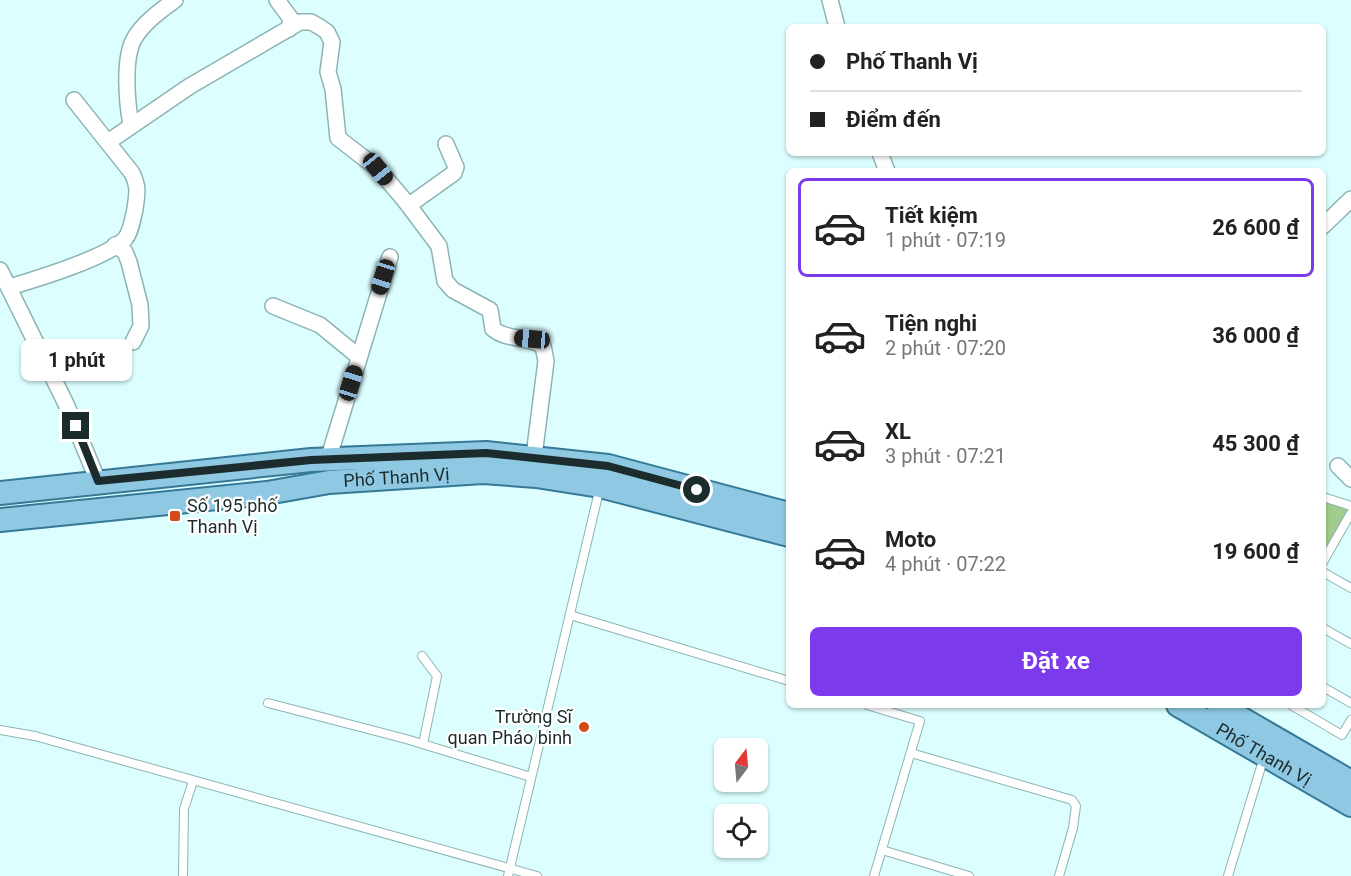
<!DOCTYPE html>
<html lang="vi">
<meta charset="utf-8">
<style>
body{margin:0;font-family:Roboto,sans-serif;background:#f6f6f6;color:#222;height:100vh;display:flex;flex-direction:column;font-size:22px;white-space:nowrap}
*{box-sizing:border-box;margin:0}
p{font-size:20px;color:#767676}
.icon{flex:none;width:33px;height:33px;fill:none;stroke:currentColor;stroke-width:2;stroke-linecap:round;stroke-linejoin:round}
.map{position:relative;flex:1;overflow:hidden}
.panel{position:absolute;left:786px;top:168px;width:540px;height:540px;display:flex;flex-direction:column;background:#fff;border-radius:9px;box-shadow:0 2px 4px #0004}
.panel>*{flex:none}
.banner{position:absolute;left:786px;top:24px;width:540px;height:132px;border-radius:9px;box-shadow:0 2px 4px #0004;display:grid;align-content:center;height:132px;padding:0 24px;background:#fff}
.needle{width:39px;rotate:16deg}
.fabs{position:absolute;left:714px;top:738px;display:grid;gap:12px}
.fabs a{display:grid;place-items:center;width:54px;height:54px;border-radius:9px;background:#fff;box-shadow:0 2px 4px #0004;font-size:30px}
.end{position:absolute;width:27px;height:27px;margin:-14px;border:8px solid #1c2c2d;background:#fff;box-shadow:0 0 0 3px #fff}
.from{border-radius:50%}
.bubble{position:absolute;height:42px;border-radius:9px;background:#fff;box-shadow:0 2px 4px #0004;font-size:20px;font-weight:700;line-height:42px;text-align:center}
.car{position:absolute;width:18px;height:36px;margin:-18px -9px;border-radius:8px;box-shadow:0 0 4px 2px #0007;background:linear-gradient(#222 24%,#8ab4d8 0 40%,#222 0 76%,#8ab4d8 0 86%,#222 0)}
.banner b{display:flex;align-items:center;gap:21px;height:57px;font-size:22px}
.banner b+b{border-top:2px solid #e0e0e0}
.banner i{width:15px;height:15px;background:#222}
ul{padding:10px 0 0;list-style:none}
li{display:flex;align-items:center;gap:18px;height:99px;margin:0 12px 9px;padding:0 12px;border:3px solid transparent;border-radius:9px}
li div{flex:1}
li b{display:block;font-size:22px}
li em{font-style:normal;font-weight:700}
li.active{border-color:#7c3aed}
li>.icon{width:54px;height:54px;stroke-width:1.5}
.action{display:flex;gap:12px;margin-top:auto;padding:12px 24px}
.action a{flex:1;height:69px;border-radius:9px;background:#7c3aed;color:#fff;font-size:24px;font-weight:700;line-height:69px;text-align:center}
.map>svg:first-child{display:block}
</style>
<div class="map">
<svg width="1351" height="876" viewBox="0 0 1351 876">
<rect width="100%" height="100%" fill="#dcfeff"/>
<polygon fill="#a2cc8b" points="1323,501 1349,509 1323,555"/>
<g fill="none" stroke-linecap="round" stroke-linejoin="round">
<defs>
<g id="lane">
<polyline points="1323,497 1351,506"/>
<polyline points="1323,562 1351,513"/>
<polyline points="1323,572 1351,588"/>
<polyline points="570,615 789,681"/>
<polyline points="1323,628 1351,644"/>
<polyline points="422,656 437,676 423,744"/>
<polyline points="1323,687 1351,703"/>
<polyline points="268,703 406,739 531,777"/>
<polyline points="867,705 920,721 874,876"/>
<polyline points="1291,705 1342,735 1351,720"/>
<polyline points="0,730 35,736 537,876"/>
<polyline points="911,753 1072,800 1076,806 1073,828 1059,876"/>
<polyline points="882,850 969,876"/>
<polyline points="183,876 184,809 193,781"/>
<polyline points="508,876 600,487"/>
<polyline points="1228,876 1264,757"/>
</g>
<g id="street">
<polyline points="277,0 291,19 289,29"/>
<polyline points="830,0 837,27"/>
<path d="M 131,125 C 127,103 123,59 134,39 C 143,23 160,11 175,0"/>
<polyline points="108,142 190,86 300,22 311,22 320,27 327,32 332,42 328,72 333,89 338,138 378,169 406,202 412,203 454,173 456,167 446,144"/>
<polyline points="880,153 887,171"/>
<path d="M 406,202 L 439,246 L 445,281 L 453,290 L 490,310 L 493,329 C 508,341 527,335 543,346 L 546,361 L 534,456"/>
<polyline points="1323,226 1351,199"/>
<polyline points="115,245 125,252 129,262 140,305 141,326 133,342"/>
<polyline points="0,270 66,404 98,481"/>
<path d="M 10,287 C 36,279 107,258 125,239 C 131,232 133,218 135,209 C 137,194 139,187 132,173 L 74,100"/>
<polyline points="273,306 320,325 359,357"/>
<polyline points="328,460 390,257"/>
<polyline points="1338,466 1351,479"/>
</g>
<g id="primary">
<polyline points="0,493 311,460 486,453 608,466 789,514"/>
<path id="s1" d="M 0,520 L 267,493 L 329,482 L 483,472 L 536,476 L 600,486 L 789,535"/>
<path id="s2" d="M 1178,705 L 1351,805"/>
<polyline points="1218,705 1351,782"/>
</g>
</defs>
<use href="#lane" stroke="#8cb4b5" stroke-width="10"/>
<use href="#street" stroke="#8cb4b5" stroke-width="18"/>
<use href="#primary" stroke="#357996" stroke-width="26"/>
<use href="#lane" stroke="#fff" stroke-width="8"/>
<use href="#street" stroke="#fff" stroke-width="15"/>
<use href="#primary" stroke="#8ec8e2" stroke-width="22"/>
</g>
<g fill="none" stroke-linecap="round" stroke-linejoin="round">
<polyline stroke="#1c2c2d" stroke-width="8" points="76,426 98,481 311,460 486,453 608,466 697,490"/>
</g>
<g fill="#d34c17" stroke="#fff" stroke-width="2">
<rect x="169" y="510" width="12" height="12" rx="3"/>
<circle cx="584" cy="727" r="6"/>
</g>
<g text-anchor="middle" stroke-width="4.5" stroke-linejoin="round" paint-order="stroke">
<g font-size="18" fill="#1c2c2d" stroke="#fff">
<text dy="6" stroke="none"><textPath href="#s1" startOffset="399">Phố Thanh Vị</textPath></text>
<text dy="6" stroke="none"><textPath href="#s2" startOffset="99">Phố Thanh Vị</textPath></text>
</g>
<g font-size="18" fill="#1c2c2d" stroke="#fff" text-anchor="start">
<text x="187" y="512">Số 195 phố<tspan x="187" dy="21">Thanh Vị</tspan></text>
<text x="572" y="723" text-anchor="end">Trường Sĩ<tspan x="572" dy="21">quan Pháo binh</tspan></text>
</g>
</g>
</svg>
<div class="fabs">
<a><svg class="needle" viewBox="-14 -14 28 28"><path d="M0-13l5 13h-10z" fill="#e53935"/><path d="M0 13l5-13h-10z" fill="#767676"/></svg></a>
<a><svg class="icon" aria-label="locate" viewBox="0 0 24 24"><circle cx="12" cy="12" r="6"/><path d="M12 2v4M12 18v4M2 12h4M18 12h4"/></svg></a>
</div>
<i class="end from" style="left:697px;top:490px"></i>
<i class="end" style="left:76px;top:426px"></i>
<div class="bubble" style="left:21px;top:339px;width:111px">1 phút</div>
<i class="car" style="left:378px;top:169px;rotate:141deg"></i>
<i class="car" style="left:383px;top:277px;rotate:197deg"></i>
<i class="car" style="left:532px;top:339px;rotate:275deg"></i>
<i class="car" style="left:351px;top:383px;rotate:17deg"></i>
<div class="banner">
<b><i class="from"></i>Phố Thanh Vị</b>
<b><i></i>Điểm đến</b>
</div>
<section class="panel">
<ul>
<li class="active"><svg class="icon" aria-label="car" viewBox="0 0 24 24"><path d="M5 17H2v-5l4-1 3-4h7l3 4 3 1v5h-3M9 17h6M6 11h13"/><circle cx="7" cy="17" r="2"/><circle cx="17" cy="17" r="2"/></svg><div><b>Tiết kiệm</b><p>1 phút · 07:19</p></div><em>26 600 ₫</em></li>
<li><svg class="icon" aria-label="car" viewBox="0 0 24 24"><path d="M5 17H2v-5l4-1 3-4h7l3 4 3 1v5h-3M9 17h6M6 11h13"/><circle cx="7" cy="17" r="2"/><circle cx="17" cy="17" r="2"/></svg><div><b>Tiện nghi</b><p>2 phút · 07:20</p></div><em>36 000 ₫</em></li>
<li><svg class="icon" aria-label="car" viewBox="0 0 24 24"><path d="M5 17H2v-5l4-1 3-4h7l3 4 3 1v5h-3M9 17h6M6 11h13"/><circle cx="7" cy="17" r="2"/><circle cx="17" cy="17" r="2"/></svg><div><b>XL</b><p>3 phút · 07:21</p></div><em>45 300 ₫</em></li>
<li><svg class="icon" aria-label="car" viewBox="0 0 24 24"><path d="M5 17H2v-5l4-1 3-4h7l3 4 3 1v5h-3M9 17h6M6 11h13"/><circle cx="7" cy="17" r="2"/><circle cx="17" cy="17" r="2"/></svg><div><b>Moto</b><p>4 phút · 07:22</p></div><em>19 600 ₫</em></li>
</ul>
<div class="action"><a>Đặt xe</a></div>
</section>
</div>
